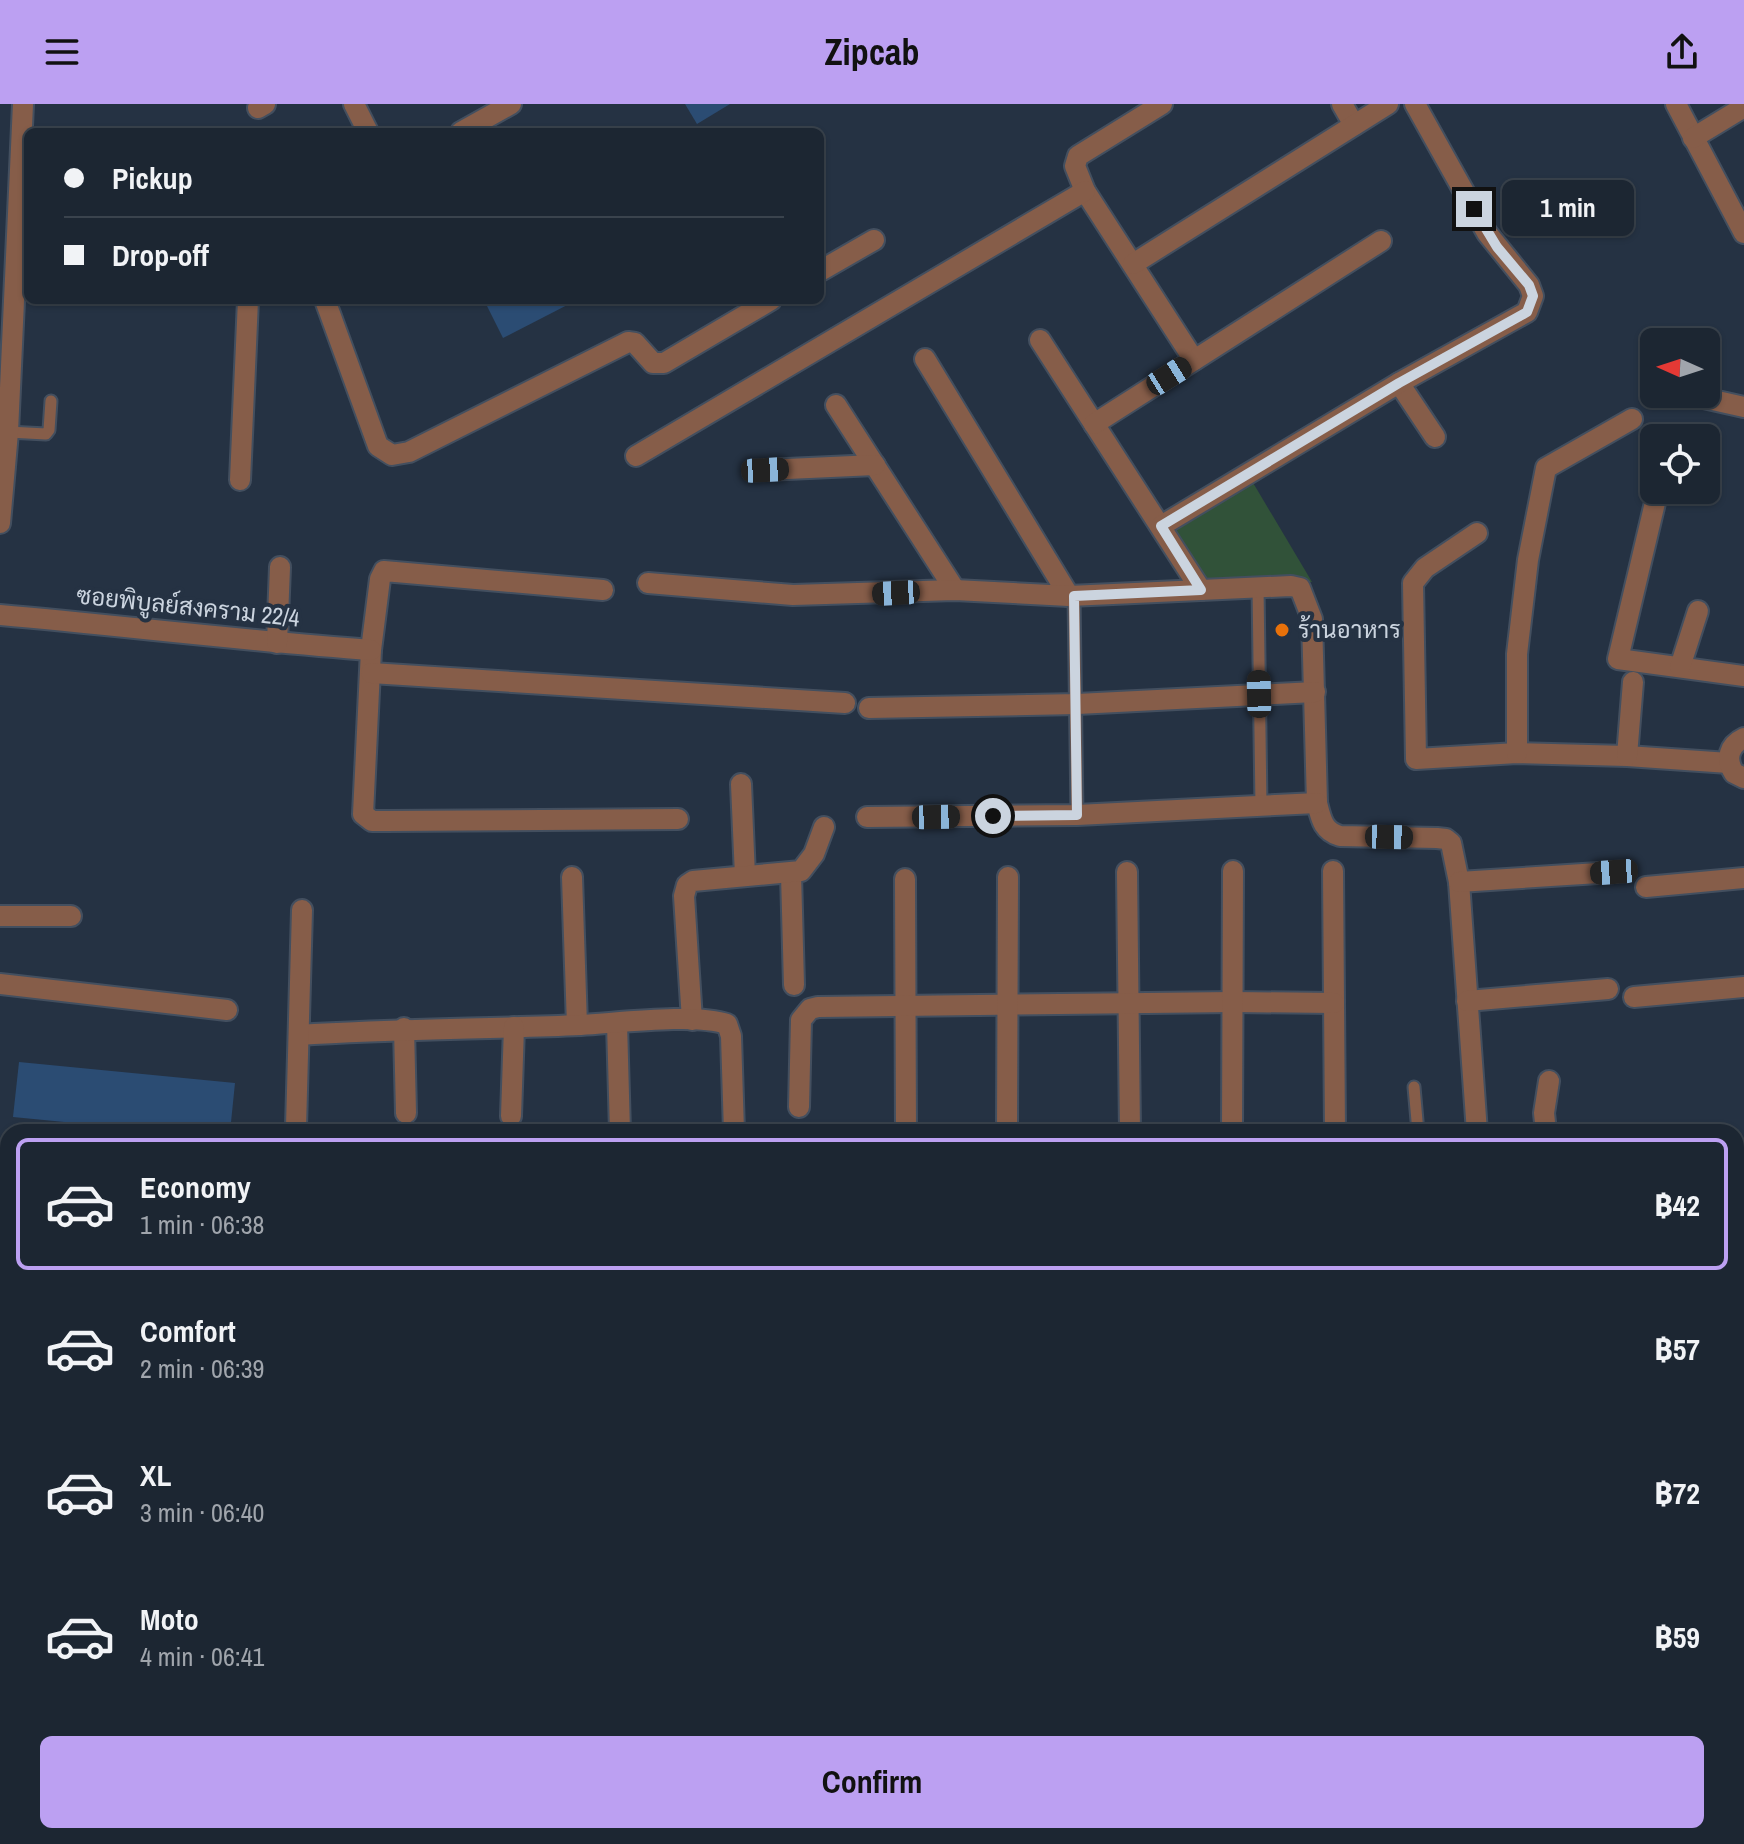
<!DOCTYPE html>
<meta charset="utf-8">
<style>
body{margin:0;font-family:"Archivo Narrow",Sarabun,sans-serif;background:#252e3a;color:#f1f3f6;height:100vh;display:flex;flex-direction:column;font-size:30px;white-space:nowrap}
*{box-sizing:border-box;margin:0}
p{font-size:26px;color:#a0a5ac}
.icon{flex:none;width:44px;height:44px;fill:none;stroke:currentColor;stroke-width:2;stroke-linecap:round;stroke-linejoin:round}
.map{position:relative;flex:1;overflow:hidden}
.details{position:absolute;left:0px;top:1020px;width:1744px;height:720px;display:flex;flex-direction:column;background:#1c2632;border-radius:24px 24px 0 0;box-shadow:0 2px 6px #0004,0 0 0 2px #3a434d}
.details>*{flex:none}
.banner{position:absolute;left:24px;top:24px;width:800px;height:176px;border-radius:12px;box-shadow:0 2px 6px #0004,0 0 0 2px #3a434d;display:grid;align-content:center;height:176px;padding:0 40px;background:#1c2632}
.needle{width:52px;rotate:273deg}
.fabs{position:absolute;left:1640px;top:224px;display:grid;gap:16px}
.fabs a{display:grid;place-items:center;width:80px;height:80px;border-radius:12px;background:#1c2632;box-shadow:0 2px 6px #0004,0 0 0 2px #3a434d;font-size:40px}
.end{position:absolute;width:36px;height:36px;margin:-18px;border:10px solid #cbd4df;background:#111;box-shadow:0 0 0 4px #111}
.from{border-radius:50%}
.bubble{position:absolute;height:56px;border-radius:12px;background:#1c2632;box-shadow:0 2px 6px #0004,0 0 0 2px #3a434d;font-size:26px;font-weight:800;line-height:56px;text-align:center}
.car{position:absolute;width:24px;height:48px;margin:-24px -12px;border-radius:10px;box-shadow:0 0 6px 2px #0007;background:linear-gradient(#222 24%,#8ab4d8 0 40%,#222 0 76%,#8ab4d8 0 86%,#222 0)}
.banner b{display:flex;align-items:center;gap:28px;height:76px;font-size:30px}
.banner b+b{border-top:2px solid #3a434d}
.banner i{width:20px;height:20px;background:#f1f3f6}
ul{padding:14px 0 0;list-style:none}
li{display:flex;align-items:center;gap:24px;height:132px;margin:0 16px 12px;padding:0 24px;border:4px solid transparent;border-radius:12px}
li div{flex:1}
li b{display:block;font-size:30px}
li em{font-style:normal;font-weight:800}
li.current{border-color:#bca0f2}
li>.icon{width:72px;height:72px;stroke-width:1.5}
.button{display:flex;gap:16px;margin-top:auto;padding:16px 40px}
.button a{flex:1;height:92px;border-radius:12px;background:#bca0f2;color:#111;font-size:32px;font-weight:800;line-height:92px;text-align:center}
header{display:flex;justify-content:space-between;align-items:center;height:104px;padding:0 40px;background:#bca0f2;color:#111;font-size:36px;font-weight:800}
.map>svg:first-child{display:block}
</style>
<header><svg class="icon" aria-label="menu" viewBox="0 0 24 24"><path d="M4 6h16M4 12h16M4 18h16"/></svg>Zipcab<svg class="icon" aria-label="share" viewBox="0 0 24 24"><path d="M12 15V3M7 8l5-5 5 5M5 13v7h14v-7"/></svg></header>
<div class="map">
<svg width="1744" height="1740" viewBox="0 0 1744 1740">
<rect width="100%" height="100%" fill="#253243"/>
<polygon fill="#315239" points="1246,367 1312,478 1203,483 1164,420"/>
<g fill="#2b4c73">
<polygon points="685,0 730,0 697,20"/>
<polygon points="484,196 577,196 503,234"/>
<polygon points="19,958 235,979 230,1028 167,1028 13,1013"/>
</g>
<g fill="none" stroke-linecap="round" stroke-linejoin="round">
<defs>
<g id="service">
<polyline points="8,328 46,330 49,326 51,297"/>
<polyline points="1258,483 1261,702"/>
<polyline points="1074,492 1077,711"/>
<polyline points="1414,983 1418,1028"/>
<polyline points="135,1732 138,1740"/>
<polyline points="42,1740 65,1732"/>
</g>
<g id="minor">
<polyline points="354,0 368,28"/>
<polyline points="1162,0 1078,52 1075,62 1085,87 1194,256"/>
<polyline points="1342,0 1354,21"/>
<polyline points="1676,0 1744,129"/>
<polyline points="258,4 265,0"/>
<polyline points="461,28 511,0"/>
<polyline points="1693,34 1744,3"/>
<polyline points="1133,160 1388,0"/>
<polyline points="820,167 874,136"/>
<polyline points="325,196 378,342 392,351 409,348 628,238 635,239 653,259 664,259 771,196"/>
<polyline points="1040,236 1201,486"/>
<polyline points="925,255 1069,492"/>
<polyline points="1399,279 1435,333"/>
<polyline points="1686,290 1744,303"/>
<polyline points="836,301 955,486"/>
<polyline points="1094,320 1381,137"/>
<polyline points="636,352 1085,87"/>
<polyline points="765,366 875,361"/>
<polyline points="240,376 248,196"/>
<polyline points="1658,386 1618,555 1744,572"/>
<polyline points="0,419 8,328 23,0"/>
<polyline points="1161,422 1399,279 1527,208 1533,192 1529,181 1487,129 1415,0"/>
<polyline points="1477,429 1425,464 1413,479 1416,655 1517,649 1627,652 1729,659"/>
<path d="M 648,479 L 793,491 L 955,486 L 1069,492 L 1291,482 L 1300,484 L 1312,515 L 1317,699 C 1321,715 1323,727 1340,732 L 1437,734 L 1446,735 L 1451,739 L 1459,778 L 1477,1028"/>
<polyline points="603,486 384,467 380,475 371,546 363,710 372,717 385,717 678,715"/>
<path d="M 0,511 C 124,522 247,537 371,546"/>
<polyline points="277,539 280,463"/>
<polyline points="1680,563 1698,507"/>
<polyline points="371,569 845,599"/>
<polyline points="869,604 1077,600 1315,588"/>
<path d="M 1744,634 C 1729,641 1725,655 1734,669 L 1744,674"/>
<polyline points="1517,649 1517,550 1528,456 1546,364 1632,315"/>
<polyline points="1627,652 1633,578"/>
<polyline points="741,680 745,772"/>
<polyline points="867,713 1077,711 1317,699"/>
<polyline points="1333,767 1335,1028"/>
<polyline points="1127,768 1130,1028"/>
<polyline points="791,770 794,881"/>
<polyline points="572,773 577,921"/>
<polyline points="905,775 906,1028"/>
<polyline points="1459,778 1614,768"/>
<polyline points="1646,783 1744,774"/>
<polyline points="0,812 71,812"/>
<polyline points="0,880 227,906"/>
<polyline points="1634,893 1744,883"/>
<polyline points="1467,897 1608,885"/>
<polyline points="692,916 684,792 687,781 693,777 801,767 814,750 824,723"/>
<polyline points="617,919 620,1028"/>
<polyline points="404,924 406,1009"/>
<path d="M 299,931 C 393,925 487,925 581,921 C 618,919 695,909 727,920 L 731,932 L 734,1028"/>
<polyline points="799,1003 801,916 810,905 818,903 1234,898 1334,899"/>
<polyline points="511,1012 514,923"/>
<polyline points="296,1023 302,806"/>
<polyline points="1007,1028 1008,773"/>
<polyline points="1232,1028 1233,767"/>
<polyline points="1546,1028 1544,1009 1549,977"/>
<polyline points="0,1094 8,1095"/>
<polyline points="1740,1096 1740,1232 1744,1251"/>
<polyline points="1736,1540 1744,1536"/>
<polyline points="487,1732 490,1740"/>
<polyline points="810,1732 813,1740"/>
<polyline points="1368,1732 1368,1740"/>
<polyline points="0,1735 2,1740"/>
</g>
<g id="primary">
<polyline points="1736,1063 1744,1060"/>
<polyline points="1736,1097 1744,1095"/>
<polyline points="0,1652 8,1649"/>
<polyline points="0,1694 8,1691"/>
</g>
</defs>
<use href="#service" stroke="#434f5f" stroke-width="15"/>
<use href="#minor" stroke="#434f5f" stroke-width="24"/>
<use href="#primary" stroke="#434f5f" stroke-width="24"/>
<use href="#service" stroke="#865d49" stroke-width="11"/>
<use href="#minor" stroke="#865d49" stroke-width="20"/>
<use href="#primary" stroke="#d8865d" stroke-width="20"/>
</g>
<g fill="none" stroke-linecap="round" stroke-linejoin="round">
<polyline stroke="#cbd4df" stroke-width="10" points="993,712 1077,711 1074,492 1201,486 1161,422 1399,279 1527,208 1533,192 1529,181 1497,143 1474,105"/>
</g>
<circle fill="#e8710a" stroke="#253243" stroke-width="3" cx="1282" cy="526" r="8"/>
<g text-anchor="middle" stroke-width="8" stroke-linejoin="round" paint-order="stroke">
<g font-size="24" fill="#cbd4df" stroke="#253243">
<text transform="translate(188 503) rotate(6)" y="8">ซอยพิบูลย์สงคราม 22/4</text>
</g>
<g font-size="24" fill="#cbd4df" stroke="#253243" text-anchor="start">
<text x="1298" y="534">ร้านอาหาร</text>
</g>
</g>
</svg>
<div class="fabs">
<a><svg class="needle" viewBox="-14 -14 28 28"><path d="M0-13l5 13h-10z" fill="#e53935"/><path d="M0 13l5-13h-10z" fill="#a0a5ac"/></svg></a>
<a><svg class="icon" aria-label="locate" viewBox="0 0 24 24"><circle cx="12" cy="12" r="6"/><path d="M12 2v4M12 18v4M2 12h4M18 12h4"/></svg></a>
</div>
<i class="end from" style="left:993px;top:712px"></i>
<i class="end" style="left:1474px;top:105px"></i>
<div class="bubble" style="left:1502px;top:76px;width:132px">1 min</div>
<i class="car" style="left:1169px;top:272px;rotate:58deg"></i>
<i class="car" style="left:765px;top:366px;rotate:87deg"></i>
<i class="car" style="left:896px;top:489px;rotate:267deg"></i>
<i class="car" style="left:1259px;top:590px;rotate:359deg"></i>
<i class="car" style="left:936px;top:713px;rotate:89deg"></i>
<i class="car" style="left:1389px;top:733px;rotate:91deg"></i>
<i class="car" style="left:1614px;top:768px;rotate:266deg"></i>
<div class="banner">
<b><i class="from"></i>Pickup</b>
<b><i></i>Drop-off</b>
</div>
<section class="details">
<ul>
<li class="current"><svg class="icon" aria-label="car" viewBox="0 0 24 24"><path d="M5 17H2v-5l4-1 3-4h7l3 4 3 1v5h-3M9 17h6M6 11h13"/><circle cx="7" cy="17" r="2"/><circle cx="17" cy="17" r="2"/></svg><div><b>Economy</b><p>1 min · 06:38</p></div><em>฿42</em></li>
<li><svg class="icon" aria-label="car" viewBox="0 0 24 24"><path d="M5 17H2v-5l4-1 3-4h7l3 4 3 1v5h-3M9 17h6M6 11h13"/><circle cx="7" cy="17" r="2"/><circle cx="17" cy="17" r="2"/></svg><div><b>Comfort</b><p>2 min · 06:39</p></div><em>฿57</em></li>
<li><svg class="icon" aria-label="car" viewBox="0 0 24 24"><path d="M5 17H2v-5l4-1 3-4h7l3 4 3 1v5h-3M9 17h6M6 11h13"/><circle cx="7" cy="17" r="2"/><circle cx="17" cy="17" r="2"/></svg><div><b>XL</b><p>3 min · 06:40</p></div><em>฿72</em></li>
<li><svg class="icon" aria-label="car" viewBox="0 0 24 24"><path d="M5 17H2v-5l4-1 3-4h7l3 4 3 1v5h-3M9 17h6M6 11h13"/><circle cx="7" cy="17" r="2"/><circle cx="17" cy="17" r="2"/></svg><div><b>Moto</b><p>4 min · 06:41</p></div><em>฿59</em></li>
</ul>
<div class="button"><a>Confirm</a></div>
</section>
</div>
